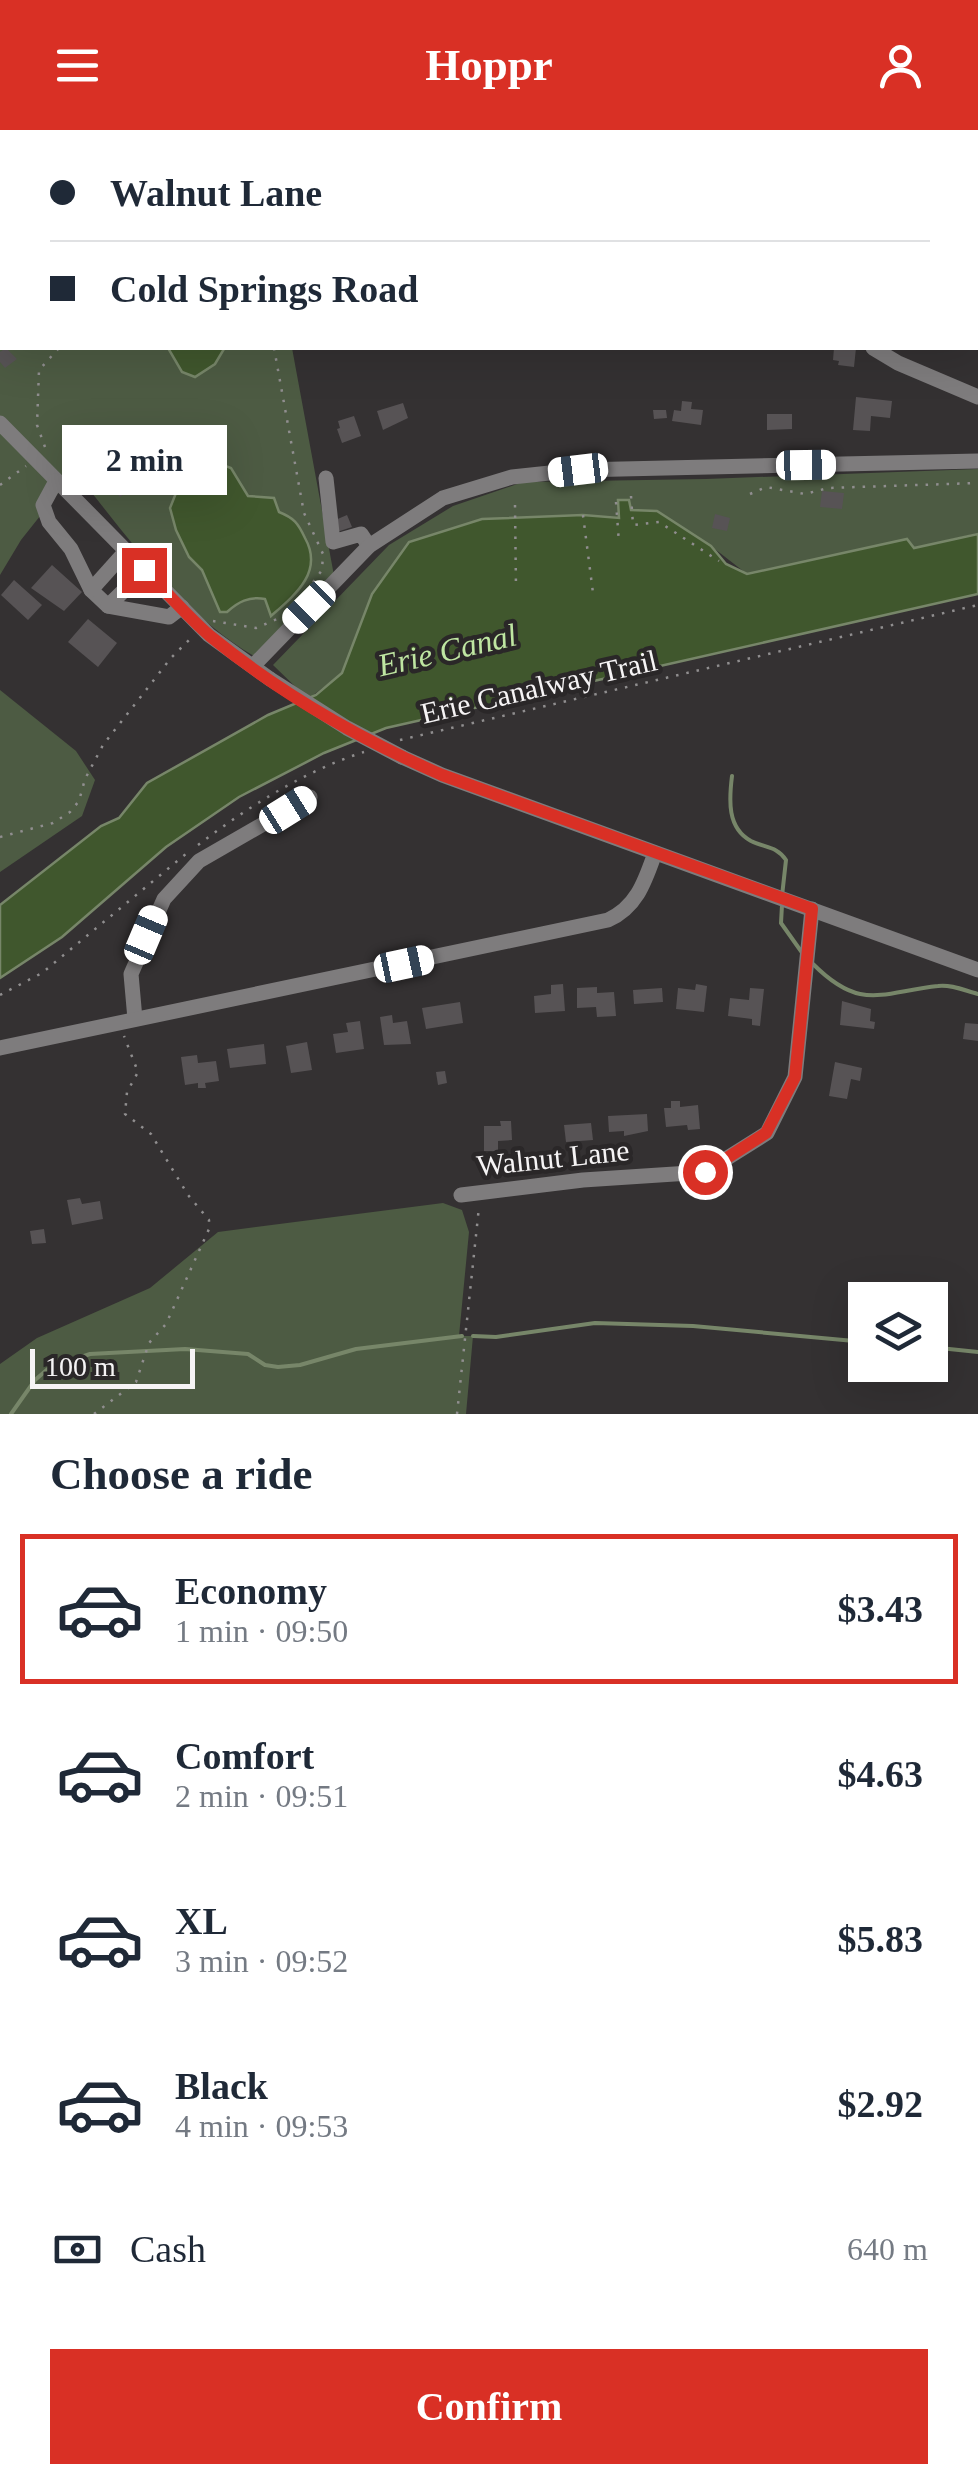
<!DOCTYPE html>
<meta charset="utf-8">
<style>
body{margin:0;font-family:Georgia,serif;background:#f6f6f7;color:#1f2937;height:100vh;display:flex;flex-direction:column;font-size:38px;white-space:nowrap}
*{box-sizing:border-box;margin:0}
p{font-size:32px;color:#747a83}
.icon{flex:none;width:55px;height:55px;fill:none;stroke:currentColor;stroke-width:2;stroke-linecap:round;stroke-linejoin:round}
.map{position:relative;height:1284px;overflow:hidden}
.sheet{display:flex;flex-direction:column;background:#fff;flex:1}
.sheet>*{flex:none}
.guide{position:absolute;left:0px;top:0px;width:980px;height:220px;box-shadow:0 10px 40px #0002;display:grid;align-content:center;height:220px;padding:0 50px;background:#fff}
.fabs{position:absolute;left:848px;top:1152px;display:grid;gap:20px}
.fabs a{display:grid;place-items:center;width:100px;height:100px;border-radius:0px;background:#fff;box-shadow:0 10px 40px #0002;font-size:50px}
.scale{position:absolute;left:30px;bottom:25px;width:165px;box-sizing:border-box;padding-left:10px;border:5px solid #f6f4f5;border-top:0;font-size:28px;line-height:35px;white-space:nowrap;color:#f6f4f5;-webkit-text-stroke:8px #2a2728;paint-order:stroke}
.end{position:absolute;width:45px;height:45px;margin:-22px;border:12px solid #d93025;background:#fff;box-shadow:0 0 0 5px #fff}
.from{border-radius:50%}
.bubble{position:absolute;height:70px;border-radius:0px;background:#fff;box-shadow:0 10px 40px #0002;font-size:32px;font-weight:600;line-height:70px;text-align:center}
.car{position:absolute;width:30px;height:60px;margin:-30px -15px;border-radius:12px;box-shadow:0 0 8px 2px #0007;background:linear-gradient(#fff 24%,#345 0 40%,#fff 0 76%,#345 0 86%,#fff 0)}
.guide b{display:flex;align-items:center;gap:35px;height:95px;font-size:38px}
.guide b+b{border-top:2px solid #e0e1e3}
.guide i{width:25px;height:25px;background:#1f2937}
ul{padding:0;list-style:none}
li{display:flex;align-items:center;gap:30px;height:150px;margin:0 20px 15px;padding:0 30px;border:5px solid transparent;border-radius:0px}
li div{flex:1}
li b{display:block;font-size:38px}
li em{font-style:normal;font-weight:600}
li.on{border-color:#d93025}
li>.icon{width:90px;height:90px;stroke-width:1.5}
h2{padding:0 50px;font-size:45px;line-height:120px}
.pay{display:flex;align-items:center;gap:25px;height:110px;padding:0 50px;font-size:38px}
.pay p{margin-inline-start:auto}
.action{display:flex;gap:20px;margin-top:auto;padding:20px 50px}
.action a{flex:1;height:115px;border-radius:0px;background:#d93025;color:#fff;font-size:40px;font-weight:600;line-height:115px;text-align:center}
header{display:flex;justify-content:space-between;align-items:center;height:130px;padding:0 50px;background:#d93025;color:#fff;font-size:45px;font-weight:600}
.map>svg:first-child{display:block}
</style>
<header><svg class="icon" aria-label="menu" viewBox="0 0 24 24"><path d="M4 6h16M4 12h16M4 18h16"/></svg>Hoppr<svg class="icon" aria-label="person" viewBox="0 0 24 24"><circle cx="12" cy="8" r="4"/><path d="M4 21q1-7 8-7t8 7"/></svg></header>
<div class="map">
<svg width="978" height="1284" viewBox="0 0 978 1284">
<rect width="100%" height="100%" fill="#343132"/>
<g fill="#4d5b43">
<path d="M 0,0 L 246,0 L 2,2 L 2,218 L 292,218 L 335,451 L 254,526 C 180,483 129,408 75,342 L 21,410 L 0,445 Z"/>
<polygon points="978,339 978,403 913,418 907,409 747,444 711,416 372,464 342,543 308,569 273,535 389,415 453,376 523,352 706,349"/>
<polygon points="0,560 76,621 95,650 82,686 0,742"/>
<polygon points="443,1073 462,1080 469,1102 459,1206 473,1206 466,1284 0,1284 0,1234 37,1208 150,1158 218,1102"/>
</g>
<g fill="#40572d" stroke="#778669" stroke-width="2.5">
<polygon points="168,218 223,218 224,219 215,234 195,247 182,242"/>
<path d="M 204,328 L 231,338 L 248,366 L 274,368 L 279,382 C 294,388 298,393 305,408 C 324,442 295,465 271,486 L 265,469 C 249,466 238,472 227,482 L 220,482 L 202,440 L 189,427 L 176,400 L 170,378 L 184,343 Z"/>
<polygon points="618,370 629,370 631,380 657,381 711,416 726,434 747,444 907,409 914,418 978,404 978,464 386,598 324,623 239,667 166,717 62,807 0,848 0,775 101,696 119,688 147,653 268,585 316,565 342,543 372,464 409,412 482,389 583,385 619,388"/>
</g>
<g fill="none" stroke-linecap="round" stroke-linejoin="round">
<g stroke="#778669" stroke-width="4">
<path d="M 732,646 C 729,670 727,698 751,711 C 765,718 777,716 786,730 L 782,766"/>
<polyline points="782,775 781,793 803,824"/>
<path d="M 813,834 C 861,882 881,862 938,856 C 951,854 966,861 978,864"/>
<polyline points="473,1206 496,1207 595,1193 693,1196 865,1212"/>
<polyline points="930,1217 978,1222"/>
<polyline points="11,1284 35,1250 49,1238 90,1224 185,1219 248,1224 265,1235 278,1237 300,1235 356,1219 462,1206"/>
</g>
</g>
<g fill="#575355">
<polygon points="6,218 17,229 5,238 0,232 0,222"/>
<polygon points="834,218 856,218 854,237 838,235 839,231 833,230"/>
<polygon points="856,267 892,271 890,288 871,286 870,301 853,300"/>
<polygon points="682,271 692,272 691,279 703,280 701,295 672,291 674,280 681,281"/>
<polygon points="403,273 408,288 383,300 377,281"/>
<polygon points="653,280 666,280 667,288 654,289"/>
<polygon points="767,284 792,284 792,299 767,300"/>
<polygon points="354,286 361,306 342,313 337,299 340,298 338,291"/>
<polygon points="119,326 126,334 118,341 111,333"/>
<polygon points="119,344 131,358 120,367 109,354"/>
<polygon points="822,361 844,363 842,379 820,377"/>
<polygon points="715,384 730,388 727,401 712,398"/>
<polygon points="347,385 352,397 337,402 333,391"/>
<polygon points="52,435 82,462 64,481 31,458"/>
<polygon points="14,450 42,475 28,490 1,465"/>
<polygon points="88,489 117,513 98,537 68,512"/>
<polygon points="563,854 565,881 535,883 534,866 551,864 551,855"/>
<polygon points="696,854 707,856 704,882 676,879 678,858 695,860"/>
<polygon points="597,857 597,863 614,862 616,886 597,887 596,877 577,878 577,858"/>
<polygon points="662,858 663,872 634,874 633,860"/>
<polygon points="750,858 764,859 760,896 752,895 752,889 728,886 730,868 749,870"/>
<polygon points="842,871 871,879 870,891 875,892 874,899 840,895"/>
<polygon points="460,872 463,893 426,899 422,878"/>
<polygon points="392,885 393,893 407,891 411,914 384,915 380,887"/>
<polygon points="360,891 364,919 336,923 333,904 348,902 346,893"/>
<polygon points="965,893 978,894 978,911 963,909"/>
<polygon points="307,912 312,940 291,943 286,916"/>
<polygon points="264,914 266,934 230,938 227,919"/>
<polygon points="197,925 198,933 216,931 219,951 205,953 206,958 198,958 198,953 185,955 181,927"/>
<polygon points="835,932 862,938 860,951 851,949 847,969 829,966"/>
<polygon points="445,941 447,953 438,955 436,942"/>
<polygon points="671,971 680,971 680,977 698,975 700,999 688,1000 687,995 666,997 664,978 671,978"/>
<polygon points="647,984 648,1001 624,1006 624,1001 609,1002 608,986"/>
<polygon points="500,991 511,991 512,1010 498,1011 498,1021 484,1021 484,996 501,996"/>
<polygon points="591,993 593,1010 566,1012 564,995"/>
<polygon points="80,1068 82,1074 100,1071 103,1089 72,1095 67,1070"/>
<polygon points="44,1099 46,1113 32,1114 30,1101"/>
</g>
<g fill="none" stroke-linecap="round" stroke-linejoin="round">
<g stroke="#908e8f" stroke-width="2.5" stroke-dasharray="2.5 8" stroke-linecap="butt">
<polyline points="222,2 222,0"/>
<polyline points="274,218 304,383 323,424 322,440 308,459"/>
<polyline points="45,317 37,295 39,240 59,218"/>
<polyline points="0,355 26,336"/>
<polyline points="750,364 766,357 805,364 828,358 978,353"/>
<polyline points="631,366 633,395 659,392 719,431"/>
<polyline points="616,372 619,413"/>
<polyline points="515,375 516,459"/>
<polyline points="583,385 593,463"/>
<polyline points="213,491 256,498 282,487"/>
<polyline points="400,610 978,475"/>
<polyline points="0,707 53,693 70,682 79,671 85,649 103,615 171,528 192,507"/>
<path d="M 198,715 C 248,677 304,641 364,622"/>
<polyline points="0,865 42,843 187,723"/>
<polyline points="94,1284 136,1252 149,1213 166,1194 209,1099 209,1090 188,1065 151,1004 125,984 127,962 138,942 124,906"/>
<polyline points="457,1284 479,1077"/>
</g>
<g stroke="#7e7c7d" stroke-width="15">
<polyline points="873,218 898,233 978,267"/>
<polyline points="0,293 209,505 270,549"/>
<polyline points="326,348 333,412 361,404 369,416"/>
<polyline points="56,351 43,375 49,392 71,419 91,460 108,476 169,487 182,477"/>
<polyline points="91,460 126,421"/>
<polyline points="108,476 145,440"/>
<polyline points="253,536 369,416 443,368 512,347 578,340 978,331"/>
<polyline points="402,627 442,645 978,840"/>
<polyline points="135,889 131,844 164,769 199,731 310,667"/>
<path d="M 0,918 L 608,790 C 637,777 645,751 655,723"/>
<polyline points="461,1065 583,1050 705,1042 767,1003 795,947 812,779"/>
</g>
<g stroke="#d9d7d8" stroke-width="4" stroke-dasharray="20 10" stroke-linecap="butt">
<polyline points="191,2 199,0"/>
<polyline points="0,50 2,49"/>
</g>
<polyline stroke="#7e7c7d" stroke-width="15" points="270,549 347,598 402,627"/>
</g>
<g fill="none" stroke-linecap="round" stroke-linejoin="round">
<path stroke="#d93025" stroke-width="12" d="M 144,440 C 166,461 187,486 210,506 C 280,563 360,609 442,645 L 812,779 L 795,947 L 766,1003 L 705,1042"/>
</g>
<g text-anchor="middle" stroke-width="9" stroke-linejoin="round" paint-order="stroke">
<g font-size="30" fill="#f6f4f5" stroke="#2a2728">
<text transform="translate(539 557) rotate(-13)" y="10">Erie Canalway Trail</text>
<text transform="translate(553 1028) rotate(-6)" y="10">Walnut Lane</text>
</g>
<g font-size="32" font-style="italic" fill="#bfe6a2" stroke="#2a2728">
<text transform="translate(447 520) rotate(-13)" y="11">Erie Canal</text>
</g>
</g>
</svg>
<div class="fabs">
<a><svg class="icon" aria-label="layers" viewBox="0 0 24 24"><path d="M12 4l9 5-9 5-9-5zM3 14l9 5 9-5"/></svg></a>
</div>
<div class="scale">100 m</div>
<i class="end from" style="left:705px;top:1042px"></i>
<i class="end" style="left:144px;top:440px"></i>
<div class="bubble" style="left:62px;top:295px;width:165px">2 min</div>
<i class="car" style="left:806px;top:335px;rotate:89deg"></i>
<i class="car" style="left:578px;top:340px;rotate:263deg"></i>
<i class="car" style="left:309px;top:477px;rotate:225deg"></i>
<i class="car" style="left:288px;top:680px;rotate:58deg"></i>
<i class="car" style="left:146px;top:805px;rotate:23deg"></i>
<i class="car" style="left:404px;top:834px;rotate:78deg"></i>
<div class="guide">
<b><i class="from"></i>Walnut Lane</b>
<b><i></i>Cold Springs Road</b>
</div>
</div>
<section class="sheet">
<h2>Choose a ride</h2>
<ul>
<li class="on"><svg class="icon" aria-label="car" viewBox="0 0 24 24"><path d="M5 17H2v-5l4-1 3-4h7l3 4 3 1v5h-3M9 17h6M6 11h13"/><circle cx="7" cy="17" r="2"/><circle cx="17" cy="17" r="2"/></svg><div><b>Economy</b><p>1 min · 09:50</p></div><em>$3.43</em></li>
<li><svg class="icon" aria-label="car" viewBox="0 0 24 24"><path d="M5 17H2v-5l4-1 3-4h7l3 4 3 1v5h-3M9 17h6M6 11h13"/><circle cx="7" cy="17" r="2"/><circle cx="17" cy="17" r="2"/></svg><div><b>Comfort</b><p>2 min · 09:51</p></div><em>$4.63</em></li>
<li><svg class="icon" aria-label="car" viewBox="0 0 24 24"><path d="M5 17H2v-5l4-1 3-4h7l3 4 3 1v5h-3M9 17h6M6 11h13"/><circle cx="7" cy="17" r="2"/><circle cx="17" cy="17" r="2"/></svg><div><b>XL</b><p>3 min · 09:52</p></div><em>$5.83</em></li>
<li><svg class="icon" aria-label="car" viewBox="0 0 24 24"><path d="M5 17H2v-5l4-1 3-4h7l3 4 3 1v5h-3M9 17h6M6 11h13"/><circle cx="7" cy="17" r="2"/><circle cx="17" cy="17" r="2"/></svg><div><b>Black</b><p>4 min · 09:53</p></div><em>$2.92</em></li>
</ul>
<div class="pay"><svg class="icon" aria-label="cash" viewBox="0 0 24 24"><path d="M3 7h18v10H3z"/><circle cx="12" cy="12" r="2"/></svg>Cash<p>640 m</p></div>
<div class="action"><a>Confirm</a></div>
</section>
